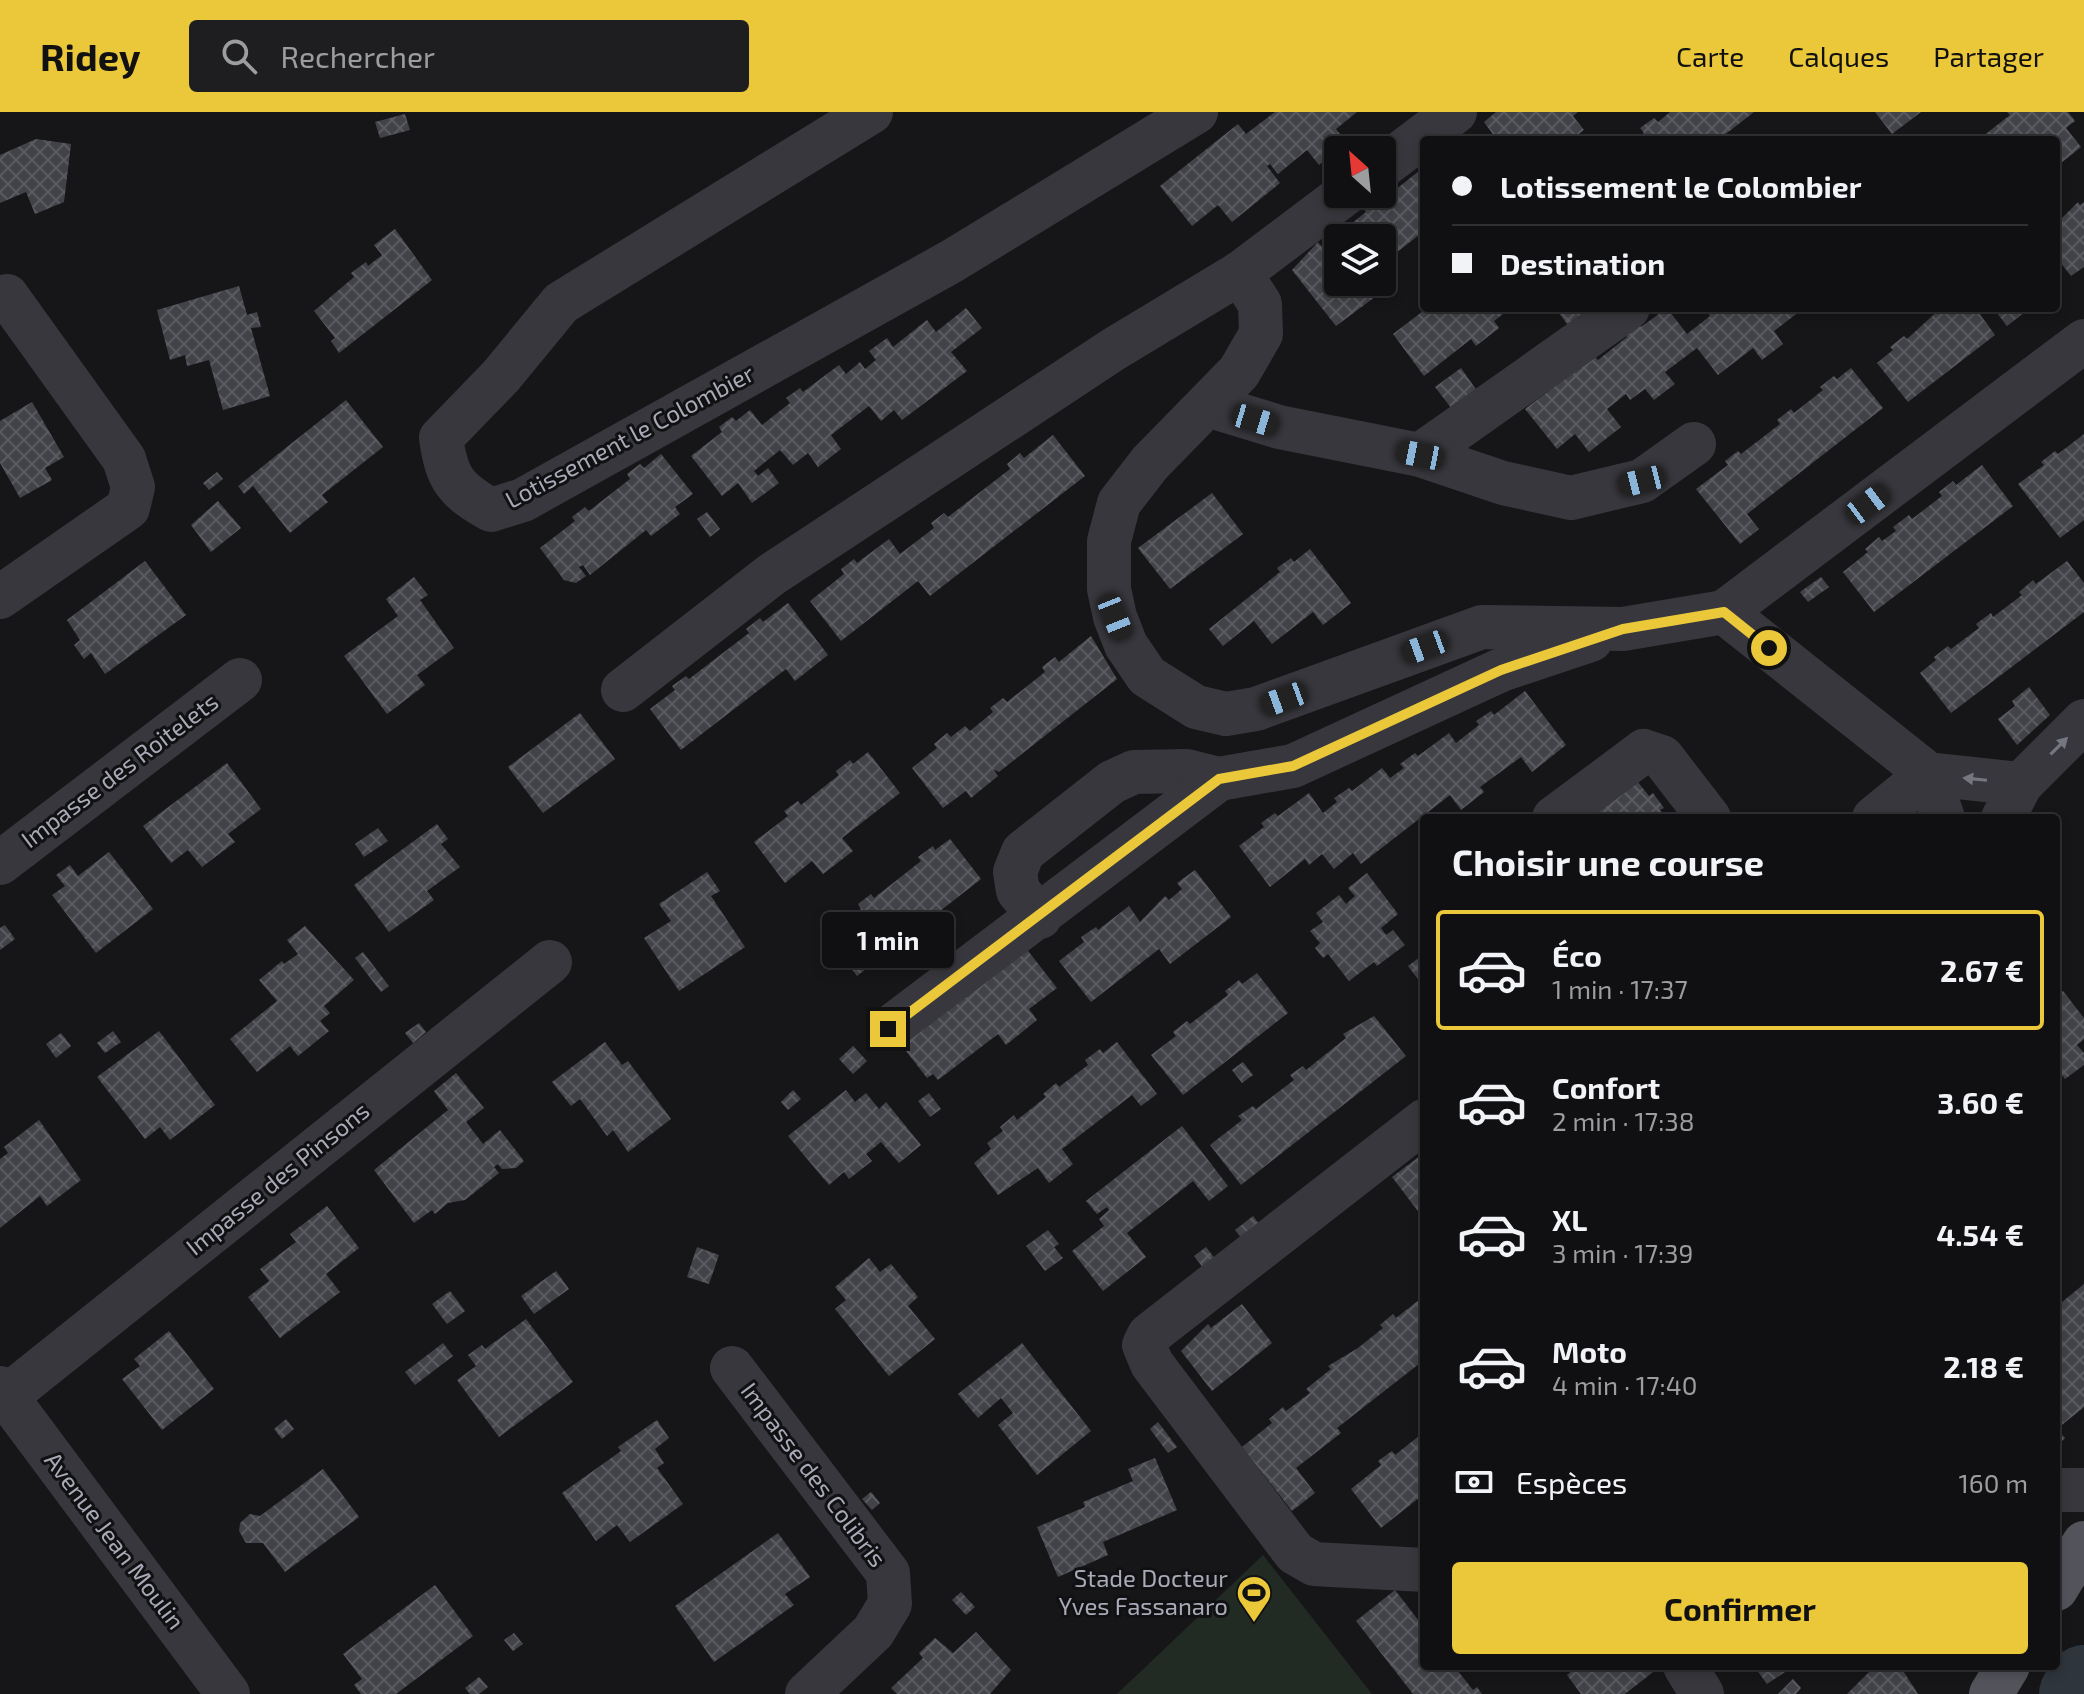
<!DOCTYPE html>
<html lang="fr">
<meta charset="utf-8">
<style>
body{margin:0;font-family:"Exo 2",sans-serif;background:#1e1e20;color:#f1f3f6;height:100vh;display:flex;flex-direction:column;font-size:30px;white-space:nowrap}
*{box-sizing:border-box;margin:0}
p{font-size:26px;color:#9c9d9f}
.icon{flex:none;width:44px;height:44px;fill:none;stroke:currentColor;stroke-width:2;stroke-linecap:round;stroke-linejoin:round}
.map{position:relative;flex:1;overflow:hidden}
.details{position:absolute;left:1420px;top:702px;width:640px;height:856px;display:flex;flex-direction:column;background:#101012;border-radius:8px;box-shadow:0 4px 12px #0003,0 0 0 2px #303032}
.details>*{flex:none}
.hud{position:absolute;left:1420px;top:24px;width:640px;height:176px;border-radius:8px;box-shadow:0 4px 12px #0003,0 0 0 2px #303032;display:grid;align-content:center;height:176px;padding:0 32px;background:#101012}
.needle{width:52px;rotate:333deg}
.tools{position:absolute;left:1324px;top:24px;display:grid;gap:16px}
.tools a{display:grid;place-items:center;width:72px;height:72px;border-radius:8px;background:#101012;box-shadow:0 4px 12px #0003,0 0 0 2px #303032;font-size:40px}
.end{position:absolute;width:36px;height:36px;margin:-18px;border:10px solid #ebc83a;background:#111;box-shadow:0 0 0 4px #111}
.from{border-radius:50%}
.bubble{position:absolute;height:56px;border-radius:8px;background:#101012;box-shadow:0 4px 12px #0003,0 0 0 2px #303032;font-size:26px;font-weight:700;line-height:56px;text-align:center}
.car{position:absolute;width:24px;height:48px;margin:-24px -12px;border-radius:10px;box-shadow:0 0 6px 2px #0007;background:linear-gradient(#222 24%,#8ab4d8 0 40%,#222 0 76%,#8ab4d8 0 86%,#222 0)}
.hud b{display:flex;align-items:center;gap:28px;height:76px;font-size:30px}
.hud b+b{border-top:2px solid #303032}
.hud i{width:20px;height:20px;background:#f1f3f6}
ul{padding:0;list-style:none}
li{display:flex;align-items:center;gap:24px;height:120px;margin:0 16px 12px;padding:0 16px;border:4px solid transparent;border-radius:8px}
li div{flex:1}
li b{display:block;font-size:30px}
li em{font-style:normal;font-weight:700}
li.active{border-color:#ebc83a}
li>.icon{width:72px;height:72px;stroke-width:1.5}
h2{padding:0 32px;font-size:36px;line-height:96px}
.pay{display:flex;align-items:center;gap:20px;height:88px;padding:0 32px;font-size:30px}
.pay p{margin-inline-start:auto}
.cta{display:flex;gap:16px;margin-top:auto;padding:16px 32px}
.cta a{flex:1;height:92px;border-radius:8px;background:#ebc83a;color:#111;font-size:32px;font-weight:700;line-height:92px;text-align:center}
header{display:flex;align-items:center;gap:48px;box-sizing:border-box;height:112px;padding:0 40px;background:#ebc83a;color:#111}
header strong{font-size:38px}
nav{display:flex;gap:44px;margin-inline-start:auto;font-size:28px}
.search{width:560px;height:72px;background:#1e1e20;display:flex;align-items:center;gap:20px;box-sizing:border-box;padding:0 28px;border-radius:8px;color:#9c9d9f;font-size:30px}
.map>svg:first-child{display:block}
</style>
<header>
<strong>Ridey</strong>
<div class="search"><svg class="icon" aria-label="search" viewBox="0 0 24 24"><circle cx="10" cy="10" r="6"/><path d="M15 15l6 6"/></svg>Rechercher</div>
<nav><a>Carte</a><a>Calques</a><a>Partager</a></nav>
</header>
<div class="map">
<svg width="2084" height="1582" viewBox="0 0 2084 1582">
<defs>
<pattern id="building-cross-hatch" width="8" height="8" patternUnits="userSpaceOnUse" patternTransform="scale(2)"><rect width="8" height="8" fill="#424348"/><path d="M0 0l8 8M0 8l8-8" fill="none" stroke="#5a5b60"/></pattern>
</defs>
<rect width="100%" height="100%" fill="#161618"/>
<polygon fill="#222a24" points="1263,1443 1372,1582 1117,1582"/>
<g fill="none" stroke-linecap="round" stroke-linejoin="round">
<polyline stroke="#2e353d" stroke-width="76" points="2077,1582 2084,1571"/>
</g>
<g fill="url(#building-cross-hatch)">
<polygon points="1275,0 1357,0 1336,17 1347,31 1319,53 1307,38 1278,62 1270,52 1267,54 1280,71 1232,110 1218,93 1192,114 1160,74 1238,12 1246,22"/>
<polygon points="1496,0 1578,0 1573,4 1584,18 1571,28 1497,28 1484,10"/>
<polygon points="1670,0 1754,0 1718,28 1634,28 1644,21 1640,16 1654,6 1658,10"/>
<polygon points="1875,0 1921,0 1892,22"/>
<polygon points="2007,0 2068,0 2075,9 2066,16 2081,35 2056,55 2056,28 1978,28 2010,3"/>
<polygon points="405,2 410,18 380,26 375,10"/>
<polygon points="36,27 71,32 64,90 35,102 26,80 0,91 0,43"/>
<polygon points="1424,48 1424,119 1382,152 1382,126 1338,126 1338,170 1376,170 1383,179 1336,214 1292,158 1318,130 1322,135 1366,100 1363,96 1376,86 1380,90 1424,55 1421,51"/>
<polygon points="2078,90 2080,93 2084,90 2084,155 2071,164 2056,145 2056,112"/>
<polygon points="395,117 432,168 339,241 331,229 335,226 314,199 354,165 351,161 366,150 368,154 382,143 374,133"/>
<polygon points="239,174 247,203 257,200 261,215 251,216 270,284 223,298 209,248 187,254 185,243 170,248 157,198"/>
<polygon points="966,196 982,216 951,240 967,259 902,308 894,298 881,309 869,294 831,323 841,337 818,355 808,341 793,353 780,338 754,359 758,364 768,356 779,371 752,391 738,371 722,384 691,344 722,320 719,315 732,305 736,309 750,298 762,313 790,291 786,286 800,276 803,280 839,253 846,262 860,250 865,257 876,248 869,239 887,226 893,235 927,208 936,220"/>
<polygon points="1427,196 1511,196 1494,209 1499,216 1476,234 1471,227 1424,264 1393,222"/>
<polygon points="1555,196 1592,196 1571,217"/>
<polygon points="1667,196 1687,222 1710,204 1708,200 1713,196 1804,196 1774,219 1783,232 1762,248 1753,236 1718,263 1697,236 1665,260 1675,272 1654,288 1645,277 1630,288 1626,282 1607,297 1621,315 1589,340 1575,322 1557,337 1525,297 1550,278 1547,273 1594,244 1598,248 1627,225 1625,222 1639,211 1641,215"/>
<polygon points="1941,196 1985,196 1979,201 1995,223 1908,290 1877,251 1893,238 1890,235 1904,224 1907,227"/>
<polygon points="1993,196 2030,196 2007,214"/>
<polygon points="1461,256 1480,283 1455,301 1435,275"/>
<polygon points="1851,256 1883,296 1747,402 1759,417 1740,432 1696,377 1728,353 1725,349 1738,339 1741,342 1780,312 1777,308 1791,297 1794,301 1823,278 1820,275 1834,264 1837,267"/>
<polygon points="346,288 383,335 322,383 328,390 290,421 253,374 244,382 238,374"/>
<polygon points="32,290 64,345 45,356 52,368 20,386 0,351 0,309"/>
<polygon points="2084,322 2084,408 2060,426 2018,372 2044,353 2041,350 2055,339 2058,342"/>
<polygon points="1053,323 1085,364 930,484 918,469 841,529 810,489 844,462 841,457 854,447 857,451 889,427 900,442 934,416 931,411 944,401 948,405 1010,357 1007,352 1020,341 1024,346"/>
<polygon points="661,342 693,382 675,395 680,402 651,424 646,418 590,463 583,453 579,455 586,464 576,471 564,468 540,436 575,409 572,405 585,395 589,399 630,367 627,362 640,352 644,356"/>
<polygon points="1982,353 2013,394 1874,500 1843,460 1868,440 1865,437 1879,425 1882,429 1896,419 1893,415 1909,403 1912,407 1942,384 1939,380 1953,369 1956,373"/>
<polygon points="217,360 223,367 209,378 203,371"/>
<polygon points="1212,381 1243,422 1170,477 1138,436"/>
<polygon points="218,389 241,416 211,440 191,413"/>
<polygon points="707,400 720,417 710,425 697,407"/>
<polygon points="1310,437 1351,491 1323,513 1313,500 1272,532 1254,509 1223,534 1209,517 1280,460 1277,456 1291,446 1294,450"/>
<polygon points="145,449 186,503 105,562 91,541 84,547 74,533 80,528 67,508"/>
<polygon points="2067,449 2084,471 2084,500 1951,601 1920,561 1936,548 1934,545 1948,534 1951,537 1979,516 1976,512 1991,501 1993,505 2022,483 2019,480 2033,468 2036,472"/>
<polygon points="414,465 428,483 420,488 454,536 417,563 425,573 387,602 344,544 398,504 386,487"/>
<polygon points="1821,465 1829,475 1808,490 1800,480"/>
<polygon points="788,491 828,543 795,569 786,557 681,638 650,597 675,578 672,574 686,564 689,567 749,521 746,517 760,506 763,510"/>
<polygon points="1091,524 1117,567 999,660 993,657 998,664 971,686 966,679 943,696 912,656 937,636 934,632 947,621 951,625 965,614 970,619 993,600 990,596 1003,586 1007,590 1045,560 1042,555 1055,545 1059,550"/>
<polygon points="2029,575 2050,603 2017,633 1998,607 2015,594 2012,589"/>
<polygon points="1525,579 1566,633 1532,660 1521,645 1480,675 1484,680 1461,698 1450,683 1361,752 1353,741 1334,757 1322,742 1309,753 1305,747 1270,775 1239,734 1264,715 1261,711 1275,701 1278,704 1309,681 1323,701 1337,690 1334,686 1349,676 1352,679 1382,656 1390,666 1404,656 1400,652 1415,641 1418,644 1449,621 1456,631 1479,613 1476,609 1491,599 1494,603"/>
<polygon points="580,601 615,647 543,701 508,655"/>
<polygon points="868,640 900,681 842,726 853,739 823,762 812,749 785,771 754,730 788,704 784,699 798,689 801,693 839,663 836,659 850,648 853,652"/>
<polygon points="227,651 261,697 228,722 235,730 202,755 188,738 171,751 143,714"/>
<polygon points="1629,659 1649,684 1653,681 1664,696 1660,698 1666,706 1601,706 1589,691"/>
<polygon points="437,712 448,727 441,732 460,755 427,779 434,788 389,820 354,773"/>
<polygon points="378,716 388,729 364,745 355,732"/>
<polygon points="950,727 981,767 857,864 826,823 861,797 858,792 871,782 874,786 921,749 918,745 933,734 935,738"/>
<polygon points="109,740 153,797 96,841 52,783 65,774 56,763 70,753 78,764"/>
<polygon points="1195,758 1231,805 1170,852 1159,837 1091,890 1059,849 1084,830 1081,825 1096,815 1098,818 1129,794 1140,810 1165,784 1169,788 1182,777 1177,771"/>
<polygon points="707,760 720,779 711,784 745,835 679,879 644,826 671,809 659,792"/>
<polygon points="1367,761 1398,802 1381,816 1386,823 1393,818 1405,833 1377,854 1374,850 1349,869 1328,842 1323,846 1315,836 1320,831 1310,819 1323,810 1316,801 1339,783 1346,792 1355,784 1348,776"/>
<polygon points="5,813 15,827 0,838 0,816"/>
<polygon points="305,814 354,868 324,894 330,901 320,909 329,919 298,944 290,934 257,960 230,927 277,889 259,868 282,849 284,852 298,842 287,828"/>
<polygon points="1025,835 1057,876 1029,897 1037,908 1006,933 998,922 938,968 933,962 927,966 903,935 907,928"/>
<polygon points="363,840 389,874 381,880 355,846"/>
<polygon points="1424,842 1424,875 1408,854"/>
<polygon points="1257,861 1288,901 1183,983 1151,943 1176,924 1173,920 1187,909 1190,912 1228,883 1225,879 1239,868 1242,872"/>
<polygon points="2063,879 2084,906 2084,927 2077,933 2084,941 2084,953 2065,967 2056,955 2056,884"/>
<polygon points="1374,904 1406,944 1241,1073 1210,1033 1242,1008 1238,1004 1253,994 1256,997 1294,968 1290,963 1303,954 1306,958 1346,926 1343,922"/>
<polygon points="419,911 426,920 413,931 405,921"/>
<polygon points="113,919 121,930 105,941 97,931"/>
<polygon points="159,919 215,993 170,1028 160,1015 145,1027 97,965"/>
<polygon points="61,921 71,934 56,946 46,932"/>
<polygon points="605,930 622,953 628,949 671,1007 628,1040 613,1018 607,1024 580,987 571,994 552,970"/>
<polygon points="1117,930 1157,982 1141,994 1132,983 1062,1037 1073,1052 1049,1071 1038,1056 998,1083 974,1051 991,1037 987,1031 1003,1019 1000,1015 1014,1003 1017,1008 1046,985 1043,982 1056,971 1059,975 1088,953 1085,948 1100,937 1103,941"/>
<polygon points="853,934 867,949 853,962 839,947"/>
<polygon points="1243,950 1253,963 1242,971 1232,958"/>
<polygon points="456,961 484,996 466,1010 483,1032 500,1018 524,1049 516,1056 502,1057 498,1052 494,1055 499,1061 465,1088 448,1091 435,1102 432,1098 414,1111 374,1058 448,998 434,979"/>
<polygon points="793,978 801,987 788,998 781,990"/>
<polygon points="846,978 855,990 866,981 879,997 886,990 921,1033 899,1051 881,1030 866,1042 872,1049 849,1067 844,1060 829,1073 788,1024"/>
<polygon points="929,981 941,997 930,1005 918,989"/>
<polygon points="39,1008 81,1068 47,1094 40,1084 0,1116 0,1047 8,1041 4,1035"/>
<polygon points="1182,1014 1228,1074 1209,1089 1193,1069 1127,1121 1146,1145 1103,1179 1072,1139 1104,1114 1099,1107 1109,1098 1107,1095 1097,1102 1086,1089"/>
<polygon points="1424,1041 1424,1107 1392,1065"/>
<polygon points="327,1094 359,1136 326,1162 340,1180 280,1226 248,1185 269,1169 260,1157 296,1130 290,1122"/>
<polygon points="1253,1104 1260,1113 1242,1127 1235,1118"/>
<polygon points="1048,1118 1059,1132 1054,1135 1063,1146 1045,1159 1026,1134"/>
<polygon points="697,1135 719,1143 709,1172 687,1165"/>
<polygon points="1206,1135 1216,1148 1204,1157 1194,1144"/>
<polygon points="869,1146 880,1160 891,1152 918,1185 908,1194 935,1227 889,1264 835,1197 846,1188 835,1175"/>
<polygon points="556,1159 569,1177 534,1202 521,1184"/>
<polygon points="2084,1172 2084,1295 2057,1317 2065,1326 2059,1332 2056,1329 2056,1195"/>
<polygon points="450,1179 465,1199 447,1212 432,1192"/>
<polygon points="1424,1184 1424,1248 1337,1316 1341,1321 1296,1356 1315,1381 1292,1399 1242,1335 1272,1311 1269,1307 1283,1295 1286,1299 1310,1281 1306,1277 1331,1257 1328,1254 1358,1236 1383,1216 1380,1213 1393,1202 1396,1206"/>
<polygon points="1242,1192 1272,1231 1212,1279 1181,1239 1208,1212 1211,1216"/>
<polygon points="526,1207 573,1270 499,1325 457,1268 476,1254 468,1243 482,1233 485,1237"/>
<polygon points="169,1219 214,1277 162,1318 122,1267 140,1254 134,1247"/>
<polygon points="443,1231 453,1244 415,1273 405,1260"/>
<polygon points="1022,1231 1091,1319 1037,1363 998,1313 1013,1301 1001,1286 978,1306 958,1282"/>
<polygon points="286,1307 294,1317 282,1327 274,1317"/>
<polygon points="657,1308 669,1326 655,1337 664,1351 657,1356 683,1392 630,1430 617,1413 596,1429 562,1381 621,1339 618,1335"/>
<polygon points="1158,1310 1177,1335 1168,1341 1150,1317"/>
<polygon points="1424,1320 1424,1382 1381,1416 1351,1377 1381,1353 1378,1349 1392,1339 1395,1343"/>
<polygon points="1155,1346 1177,1398 1103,1430 1108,1443 1058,1465 1037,1415 1085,1395 1083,1390 1133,1369 1128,1357"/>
<polygon points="323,1357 359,1405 285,1460 263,1431 246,1431 239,1419 240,1411 250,1402 260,1404"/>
<polygon points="871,1380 880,1391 872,1398 862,1387"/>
<polygon points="778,1421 810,1465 785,1482 794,1493 714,1550 675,1494"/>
<polygon points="435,1473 473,1524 396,1582 361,1582 354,1573 362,1567 343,1542"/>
<polygon points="1395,1478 1419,1509 1424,1506 1424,1554 1454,1554 1473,1578 1477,1575 1482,1582 1413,1582 1356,1509"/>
<polygon points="961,1480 975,1495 966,1503 952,1488"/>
<polygon points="976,1520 1011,1558 990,1582 897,1582 891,1576 923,1546 919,1541 935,1526 953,1541"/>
<polygon points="514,1521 523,1532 513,1539 504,1528"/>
<polygon points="1578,1554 1655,1554 1657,1557 1625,1582 1581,1582 1567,1563"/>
<polygon points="1754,1554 1786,1554 1788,1558 1767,1572"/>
<polygon points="1875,1554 1900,1554 1918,1582 1847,1582"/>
<polygon points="479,1565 488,1575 479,1582 470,1582 465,1576"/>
<polygon points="1793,1567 1801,1576 1796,1582 1778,1582"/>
</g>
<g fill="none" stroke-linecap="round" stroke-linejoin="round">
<g stroke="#37373d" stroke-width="44">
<path d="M 871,0 L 561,191 L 501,264 L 441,326 C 447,368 456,378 491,398 L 523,388 L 952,149 L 1196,0"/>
<polyline points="1382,55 1455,0"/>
<polyline points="1345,82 1240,161 1260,192 1261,222 1239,260 1150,351 1119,391 1109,429 1109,477 1115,505 1126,533 1147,564 1196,595 1226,602 1256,597 1482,515 1623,517 1724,500 1928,662 2021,672"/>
<polyline points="1207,293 1279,315 1420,343 1503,371 1571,386 1642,369 1694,332"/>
<polyline points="1420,343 1628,196"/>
<polyline points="0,485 128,396 133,375 124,347 7,184"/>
<polyline points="1724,500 2084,229"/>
<polyline points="623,578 771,463 1114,237 1240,161"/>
<polyline points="1928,662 1943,706"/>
<polyline points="1554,706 1644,639 1662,645 1709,706"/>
<polyline points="1874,706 1928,662"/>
<polyline points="2003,706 2021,672 2084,609"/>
<polyline points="0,751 240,568"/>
<polyline points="1040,805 1018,779 1015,760 1023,740 1112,670 1134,660 1187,659 1219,667"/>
<polyline points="888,917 1219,667 1293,654 1501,558 1591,528"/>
<polyline points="1424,1009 1149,1223 1144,1233 1152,1252 1295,1441 1314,1452 1424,1458"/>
<polyline points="732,1256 888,1461 890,1492 873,1520 807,1582"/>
<polyline points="0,1276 228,1582"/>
<polyline points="7,1284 550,850"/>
<polyline points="2056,1378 2084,1378"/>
<polyline points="1685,1554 1702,1582"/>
</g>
<g stroke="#53545b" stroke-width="44">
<polyline points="2056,1477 2084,1431"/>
<polyline points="1991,1582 2008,1554"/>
</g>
</g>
<defs><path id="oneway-solid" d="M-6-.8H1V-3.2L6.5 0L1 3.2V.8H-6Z" transform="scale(2)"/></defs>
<g fill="#757780">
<use href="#oneway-solid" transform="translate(2059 634) rotate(-45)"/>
<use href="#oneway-solid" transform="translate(1975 667) rotate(-174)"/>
</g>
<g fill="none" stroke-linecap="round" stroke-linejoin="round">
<polyline stroke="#ebc83a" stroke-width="10" points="888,917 1219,667 1293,654 1501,558 1623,517 1724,500 1769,536"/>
</g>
<defs>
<symbol id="stadium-pin" viewBox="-11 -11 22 30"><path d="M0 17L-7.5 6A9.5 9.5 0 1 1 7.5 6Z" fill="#ebc83a" stroke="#111113"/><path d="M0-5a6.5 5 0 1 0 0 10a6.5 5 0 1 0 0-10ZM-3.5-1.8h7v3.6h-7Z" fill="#111"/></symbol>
</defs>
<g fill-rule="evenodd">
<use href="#stadium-pin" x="1234" y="1461" width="40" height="54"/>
</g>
<g text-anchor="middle" stroke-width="6" stroke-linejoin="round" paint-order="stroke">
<g font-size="24" fill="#a8abb7" stroke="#111113">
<text transform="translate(630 325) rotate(-28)" y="8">Lotissement le Colombier</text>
<text transform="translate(120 659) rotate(-37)" y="8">Impasse des Roitelets</text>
<text transform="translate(278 1067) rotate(-39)" y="8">Impasse des Pinsons</text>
<text transform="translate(813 1363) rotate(53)" y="8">Impasse des Colibris</text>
<text transform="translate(114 1429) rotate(53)" y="8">Avenue Jean Moulin</text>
</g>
<g font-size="24" fill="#a8abb7" stroke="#111113" text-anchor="end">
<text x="1228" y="1475">Stade Docteur<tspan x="1228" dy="28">Yves Fassanaro</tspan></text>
</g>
</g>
</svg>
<div class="tools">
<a><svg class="needle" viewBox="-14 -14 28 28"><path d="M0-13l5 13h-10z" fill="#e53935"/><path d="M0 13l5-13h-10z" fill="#9c9d9f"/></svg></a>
<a><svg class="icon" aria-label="layers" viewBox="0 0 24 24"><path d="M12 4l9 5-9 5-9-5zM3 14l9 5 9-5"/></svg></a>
</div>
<i class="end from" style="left:1769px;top:536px"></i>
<i class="end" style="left:888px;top:917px"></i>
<div class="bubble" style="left:822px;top:800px;width:132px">1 min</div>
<i class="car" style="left:1255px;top:308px;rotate:107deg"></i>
<i class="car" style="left:1420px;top:343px;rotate:281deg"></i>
<i class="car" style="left:1642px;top:369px;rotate:256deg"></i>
<i class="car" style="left:1868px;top:392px;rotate:53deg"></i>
<i class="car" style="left:1115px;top:505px;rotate:158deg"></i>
<i class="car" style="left:1425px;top:535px;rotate:250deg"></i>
<i class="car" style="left:1284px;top:587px;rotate:250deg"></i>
<div class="hud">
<b><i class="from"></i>Lotissement le Colombier</b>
<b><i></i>Destination</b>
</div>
<section class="details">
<h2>Choisir une course</h2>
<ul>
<li class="active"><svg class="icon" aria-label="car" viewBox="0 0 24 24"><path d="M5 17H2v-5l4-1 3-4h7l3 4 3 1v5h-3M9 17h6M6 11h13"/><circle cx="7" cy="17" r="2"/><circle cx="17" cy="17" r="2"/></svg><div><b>Éco</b><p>1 min · 17:37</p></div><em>2.67 €</em></li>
<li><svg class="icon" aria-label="car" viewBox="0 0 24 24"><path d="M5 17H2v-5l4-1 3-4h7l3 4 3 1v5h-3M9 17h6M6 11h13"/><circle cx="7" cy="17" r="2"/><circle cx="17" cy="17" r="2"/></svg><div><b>Confort</b><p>2 min · 17:38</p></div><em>3.60 €</em></li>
<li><svg class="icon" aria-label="car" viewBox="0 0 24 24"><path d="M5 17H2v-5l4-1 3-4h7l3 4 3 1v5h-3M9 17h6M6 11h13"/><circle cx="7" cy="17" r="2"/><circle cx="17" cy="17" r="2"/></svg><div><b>XL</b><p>3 min · 17:39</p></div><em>4.54 €</em></li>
<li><svg class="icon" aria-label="car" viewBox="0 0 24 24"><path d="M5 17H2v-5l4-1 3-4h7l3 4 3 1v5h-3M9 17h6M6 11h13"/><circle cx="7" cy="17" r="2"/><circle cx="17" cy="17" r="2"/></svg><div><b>Moto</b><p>4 min · 17:40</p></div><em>2.18 €</em></li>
</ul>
<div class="pay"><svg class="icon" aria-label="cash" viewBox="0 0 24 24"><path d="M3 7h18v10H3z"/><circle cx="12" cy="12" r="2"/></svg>Espèces<p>160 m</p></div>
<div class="cta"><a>Confirmer</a></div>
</section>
</div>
